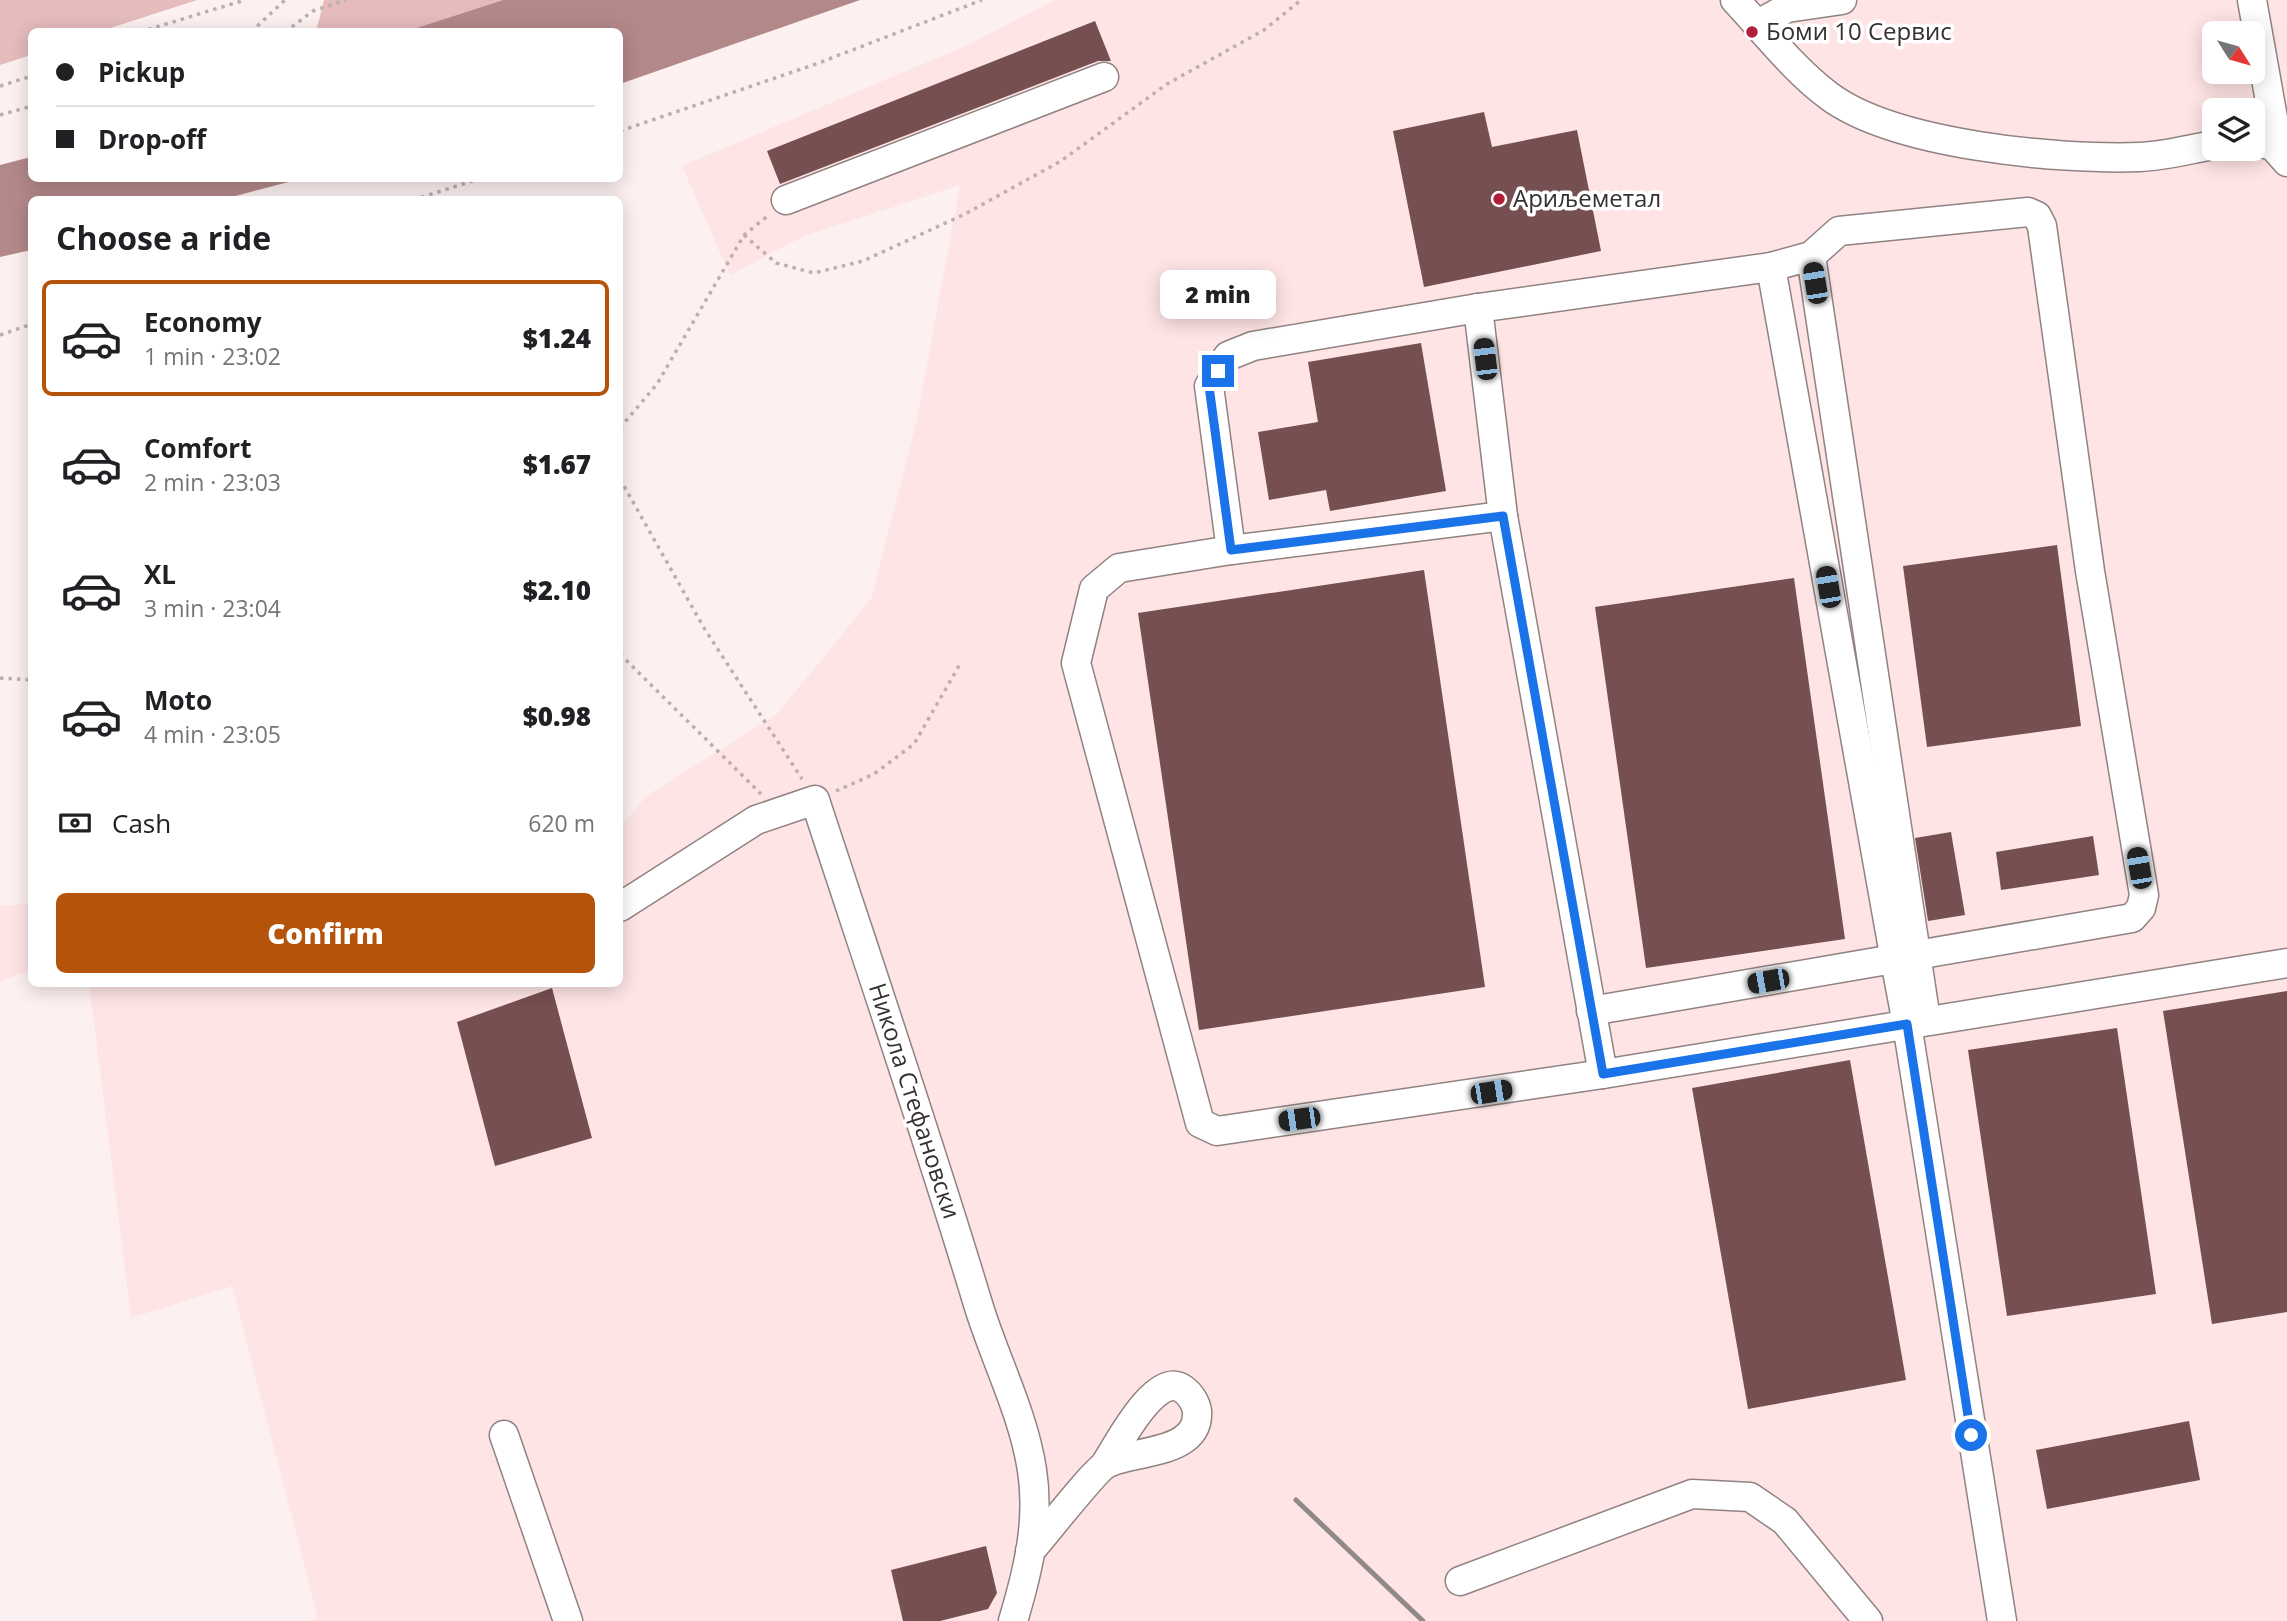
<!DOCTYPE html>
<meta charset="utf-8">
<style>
body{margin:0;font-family:"Open Sans",sans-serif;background:#f2f2f2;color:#202124;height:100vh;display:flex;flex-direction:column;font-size:26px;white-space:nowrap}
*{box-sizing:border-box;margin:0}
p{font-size:23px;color:#757577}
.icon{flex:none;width:38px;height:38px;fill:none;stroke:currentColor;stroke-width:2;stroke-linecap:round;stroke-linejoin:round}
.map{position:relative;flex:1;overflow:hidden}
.details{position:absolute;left:28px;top:196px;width:595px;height:791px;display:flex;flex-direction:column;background:#fff;border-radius:10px;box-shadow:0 4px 18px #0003}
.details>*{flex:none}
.guide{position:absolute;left:28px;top:28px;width:595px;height:154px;border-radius:10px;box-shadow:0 4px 18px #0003;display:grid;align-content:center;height:154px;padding:0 28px;background:#fff}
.needle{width:46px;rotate:127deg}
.tools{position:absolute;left:2202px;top:21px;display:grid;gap:14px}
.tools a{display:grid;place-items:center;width:63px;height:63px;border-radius:10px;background:#fff;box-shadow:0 4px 18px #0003;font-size:35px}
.end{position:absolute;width:32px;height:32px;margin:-16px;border:9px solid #1a73e8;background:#fff;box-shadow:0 0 0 4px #fff}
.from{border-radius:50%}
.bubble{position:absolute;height:49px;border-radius:10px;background:#fff;box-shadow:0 4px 18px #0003;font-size:23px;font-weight:800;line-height:49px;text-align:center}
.car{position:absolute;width:21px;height:42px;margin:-21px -10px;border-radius:9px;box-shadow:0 0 5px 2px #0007;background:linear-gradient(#222 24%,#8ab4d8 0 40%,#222 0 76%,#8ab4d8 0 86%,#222 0)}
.guide b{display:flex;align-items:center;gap:24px;height:66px;font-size:26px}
.guide b+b{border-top:2px solid #e0e0e0}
.guide i{width:18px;height:18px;background:#202124}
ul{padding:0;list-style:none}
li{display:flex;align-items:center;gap:21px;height:116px;margin:0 14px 10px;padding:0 14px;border:4px solid transparent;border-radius:10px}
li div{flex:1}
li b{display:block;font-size:26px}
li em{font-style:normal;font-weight:800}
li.active{border-color:#b45309}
li>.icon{width:63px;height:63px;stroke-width:1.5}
h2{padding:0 28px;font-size:32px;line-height:84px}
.pay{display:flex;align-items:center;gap:18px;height:77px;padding:0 28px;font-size:26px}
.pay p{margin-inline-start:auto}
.button{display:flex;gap:14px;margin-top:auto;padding:14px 28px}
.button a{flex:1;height:80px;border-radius:10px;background:#b45309;color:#fff;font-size:28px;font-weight:800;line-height:80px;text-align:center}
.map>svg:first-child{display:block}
</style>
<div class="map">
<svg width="2287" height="1621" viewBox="0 0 2287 1621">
<rect width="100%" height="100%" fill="#fdf0f0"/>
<g fill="#fee4e5" fill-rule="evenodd">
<path d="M 1054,0 L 2287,0 L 2287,1621 L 312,1621 L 318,1618 L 232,1286 L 131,1318 L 89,984 L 620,984 L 620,828 L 646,796 L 777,714 L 871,599 L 916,424 L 960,185 L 802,237 L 730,275 L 682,166 L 970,44 ZM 2214,33 L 2252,33 L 2252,72 L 2214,72 ZM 2214,110 L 2252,110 L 2252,149 L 2214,149 Z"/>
<polygon points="31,903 31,970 0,981 0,906"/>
</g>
<g fill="#e5bbbc">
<polygon points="0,0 197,0 101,31 32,32 31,55 0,65"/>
<polygon points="324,0 503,0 407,31 316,32"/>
</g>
<g fill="#b38889">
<polygon points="503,0 860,0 620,84 620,32 407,31"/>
<polygon points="31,157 32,178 300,179 224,199 32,200 31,250 0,257 0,165"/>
</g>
<g fill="#764f50">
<polygon points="1095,21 1111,61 1098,61 780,184 767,151"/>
<polygon points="1484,112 1492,147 1577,130 1601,251 1424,287 1393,131"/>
<polygon points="1421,343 1446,491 1330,511 1326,490 1269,500 1258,432 1318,422 1308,362"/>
<polygon points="2057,545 2081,726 1927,747 1903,566"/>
<polygon points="1424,570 1485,987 1199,1030 1138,613"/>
<polygon points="1794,578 1845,939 1646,968 1595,607"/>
<polygon points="1951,832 1965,915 1928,921 1915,838"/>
<polygon points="2093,836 2099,875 2001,890 1996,852"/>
<polygon points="552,988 592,1138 495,1166 457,1022"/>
<polygon points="2287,991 2287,1312 2212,1324 2163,1011"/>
<polygon points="2117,1028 2156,1294 2007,1316 1968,1050"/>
<polygon points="1850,1060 1906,1380 1748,1409 1692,1088"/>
<polygon points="2189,1421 2200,1480 2047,1509 2036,1450"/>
<polygon points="986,1546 997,1593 988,1609 940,1621 903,1621 891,1570"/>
</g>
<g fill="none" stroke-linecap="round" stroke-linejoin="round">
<defs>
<g id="minor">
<path d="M 1735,0 C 1765,32 1794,70 1829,96 C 1895,145 2058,160 2140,157 C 2164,156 2190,149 2214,145"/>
<polyline points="2252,0 2273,118 2273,146"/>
<polyline points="1758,24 1787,8 1842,0"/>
<polyline points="2252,141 2273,146 2287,162"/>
<polyline points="786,200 1104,77"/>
<polyline points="1811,256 1926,1020"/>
<polyline points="1478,308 1503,516 1603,1074 2287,963"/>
<polyline points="1503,516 1231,550 1119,568 1094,589 1076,663 1200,1123 1217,1131 1603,1074"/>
<polyline points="1231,550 1209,386 1228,356 1253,346 1478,308 1771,267"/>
<path d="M 620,907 L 756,820 L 815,800 C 870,968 927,1135 978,1304 C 995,1360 1023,1412 1032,1470 C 1040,1522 1028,1571 1013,1621"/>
<polyline points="1591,1011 2132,918 2141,908 2144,895 2090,571 2042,226 2037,216 2028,212 1839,231 1811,256 1771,267 1895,960 1907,1024 2002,1621"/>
<polyline points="504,1435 568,1621"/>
<path d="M 1030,1551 C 1043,1537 1096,1468 1108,1463 C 1133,1450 1200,1455 1197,1411 C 1196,1403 1190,1394 1183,1389 C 1156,1370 1119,1443 1106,1463"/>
<polyline points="1460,1581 1692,1494 1750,1497 1785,1521 1868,1621"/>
</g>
</defs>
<use href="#minor" stroke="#918282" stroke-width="31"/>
<g stroke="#bbb0b0" stroke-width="3.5" stroke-dasharray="3.5 5" stroke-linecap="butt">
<polyline points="140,32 245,0"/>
<polyline points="251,32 285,0"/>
<polyline points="285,32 313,11 346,0"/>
<polyline points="0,86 32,76"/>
<polyline points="0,115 32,106"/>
<polyline points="620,131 816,64 982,0"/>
<polyline points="413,200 482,178"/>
<polyline points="744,235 776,263 814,273 863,261 965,214 1061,161 1167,84 1264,30 1301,0"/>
<polyline points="0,335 32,324"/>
<polyline points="620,428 657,384 744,235 770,214"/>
<polyline points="620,479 704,628 802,779"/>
<polyline points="620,654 761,794"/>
<polyline points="0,678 32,680"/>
<polyline points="836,791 874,774 914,744 960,664"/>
</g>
<use href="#minor" stroke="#fff" stroke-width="28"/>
<polyline stroke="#918888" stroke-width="5" points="1296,1500 1423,1621"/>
</g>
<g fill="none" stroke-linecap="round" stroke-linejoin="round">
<polyline stroke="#1a73e8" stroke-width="9" points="1218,371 1209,386 1231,550 1503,516 1603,1074 1907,1024 1971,1435"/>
</g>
<g fill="#b11e3b" stroke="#fff" stroke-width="2.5">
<circle cx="1752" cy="32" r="7"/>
<circle cx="1499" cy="199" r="7"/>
</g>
<g text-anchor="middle" stroke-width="7" stroke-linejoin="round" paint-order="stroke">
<g font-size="24" fill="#363030" stroke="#fff" text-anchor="start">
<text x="1766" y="40">Боми 10 Сервис</text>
<text x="1513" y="207">Ариљеметал</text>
</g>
<g font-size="24" fill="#363030" stroke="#fff">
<text transform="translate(914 1101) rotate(72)" y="8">Никола Стефановски</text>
</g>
</g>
</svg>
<div class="tools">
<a><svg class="needle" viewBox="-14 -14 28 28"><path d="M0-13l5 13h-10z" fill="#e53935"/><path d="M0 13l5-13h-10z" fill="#757577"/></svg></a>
<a><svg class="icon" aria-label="layers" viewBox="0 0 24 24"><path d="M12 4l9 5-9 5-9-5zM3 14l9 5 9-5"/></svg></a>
</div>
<i class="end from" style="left:1971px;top:1435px"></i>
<i class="end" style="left:1218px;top:371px"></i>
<div class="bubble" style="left:1160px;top:270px;width:116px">2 min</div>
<i class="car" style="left:1815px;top:283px;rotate:351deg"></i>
<i class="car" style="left:1485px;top:359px;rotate:353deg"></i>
<i class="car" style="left:1828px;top:587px;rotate:350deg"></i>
<i class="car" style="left:2139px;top:868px;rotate:350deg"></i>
<i class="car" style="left:1768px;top:981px;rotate:260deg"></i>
<i class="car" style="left:1491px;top:1092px;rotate:81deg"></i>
<i class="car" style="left:1299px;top:1119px;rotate:262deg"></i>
<div class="guide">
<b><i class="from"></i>Pickup</b>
<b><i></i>Drop-off</b>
</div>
<section class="details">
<h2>Choose a ride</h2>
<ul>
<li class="active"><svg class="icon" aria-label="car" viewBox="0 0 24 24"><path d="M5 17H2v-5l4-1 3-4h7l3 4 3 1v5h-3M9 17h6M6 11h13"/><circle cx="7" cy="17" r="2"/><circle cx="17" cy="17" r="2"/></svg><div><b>Economy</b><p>1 min · 23:02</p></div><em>$1.24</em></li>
<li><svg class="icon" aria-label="car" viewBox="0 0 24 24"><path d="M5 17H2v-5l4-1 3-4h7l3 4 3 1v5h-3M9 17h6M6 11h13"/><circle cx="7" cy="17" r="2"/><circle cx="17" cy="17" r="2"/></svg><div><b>Comfort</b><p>2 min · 23:03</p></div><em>$1.67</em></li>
<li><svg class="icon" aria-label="car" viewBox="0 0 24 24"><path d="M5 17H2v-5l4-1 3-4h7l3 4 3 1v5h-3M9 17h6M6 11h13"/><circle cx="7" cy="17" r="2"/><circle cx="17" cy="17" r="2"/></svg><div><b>XL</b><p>3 min · 23:04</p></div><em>$2.10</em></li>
<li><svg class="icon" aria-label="car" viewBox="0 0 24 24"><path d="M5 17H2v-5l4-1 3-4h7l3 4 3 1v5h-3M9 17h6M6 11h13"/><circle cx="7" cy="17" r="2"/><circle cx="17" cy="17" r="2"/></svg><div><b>Moto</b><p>4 min · 23:05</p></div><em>$0.98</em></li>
</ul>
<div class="pay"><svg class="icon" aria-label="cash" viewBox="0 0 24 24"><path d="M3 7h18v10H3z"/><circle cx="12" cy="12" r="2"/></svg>Cash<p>620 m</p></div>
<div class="button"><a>Confirm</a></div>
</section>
</div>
